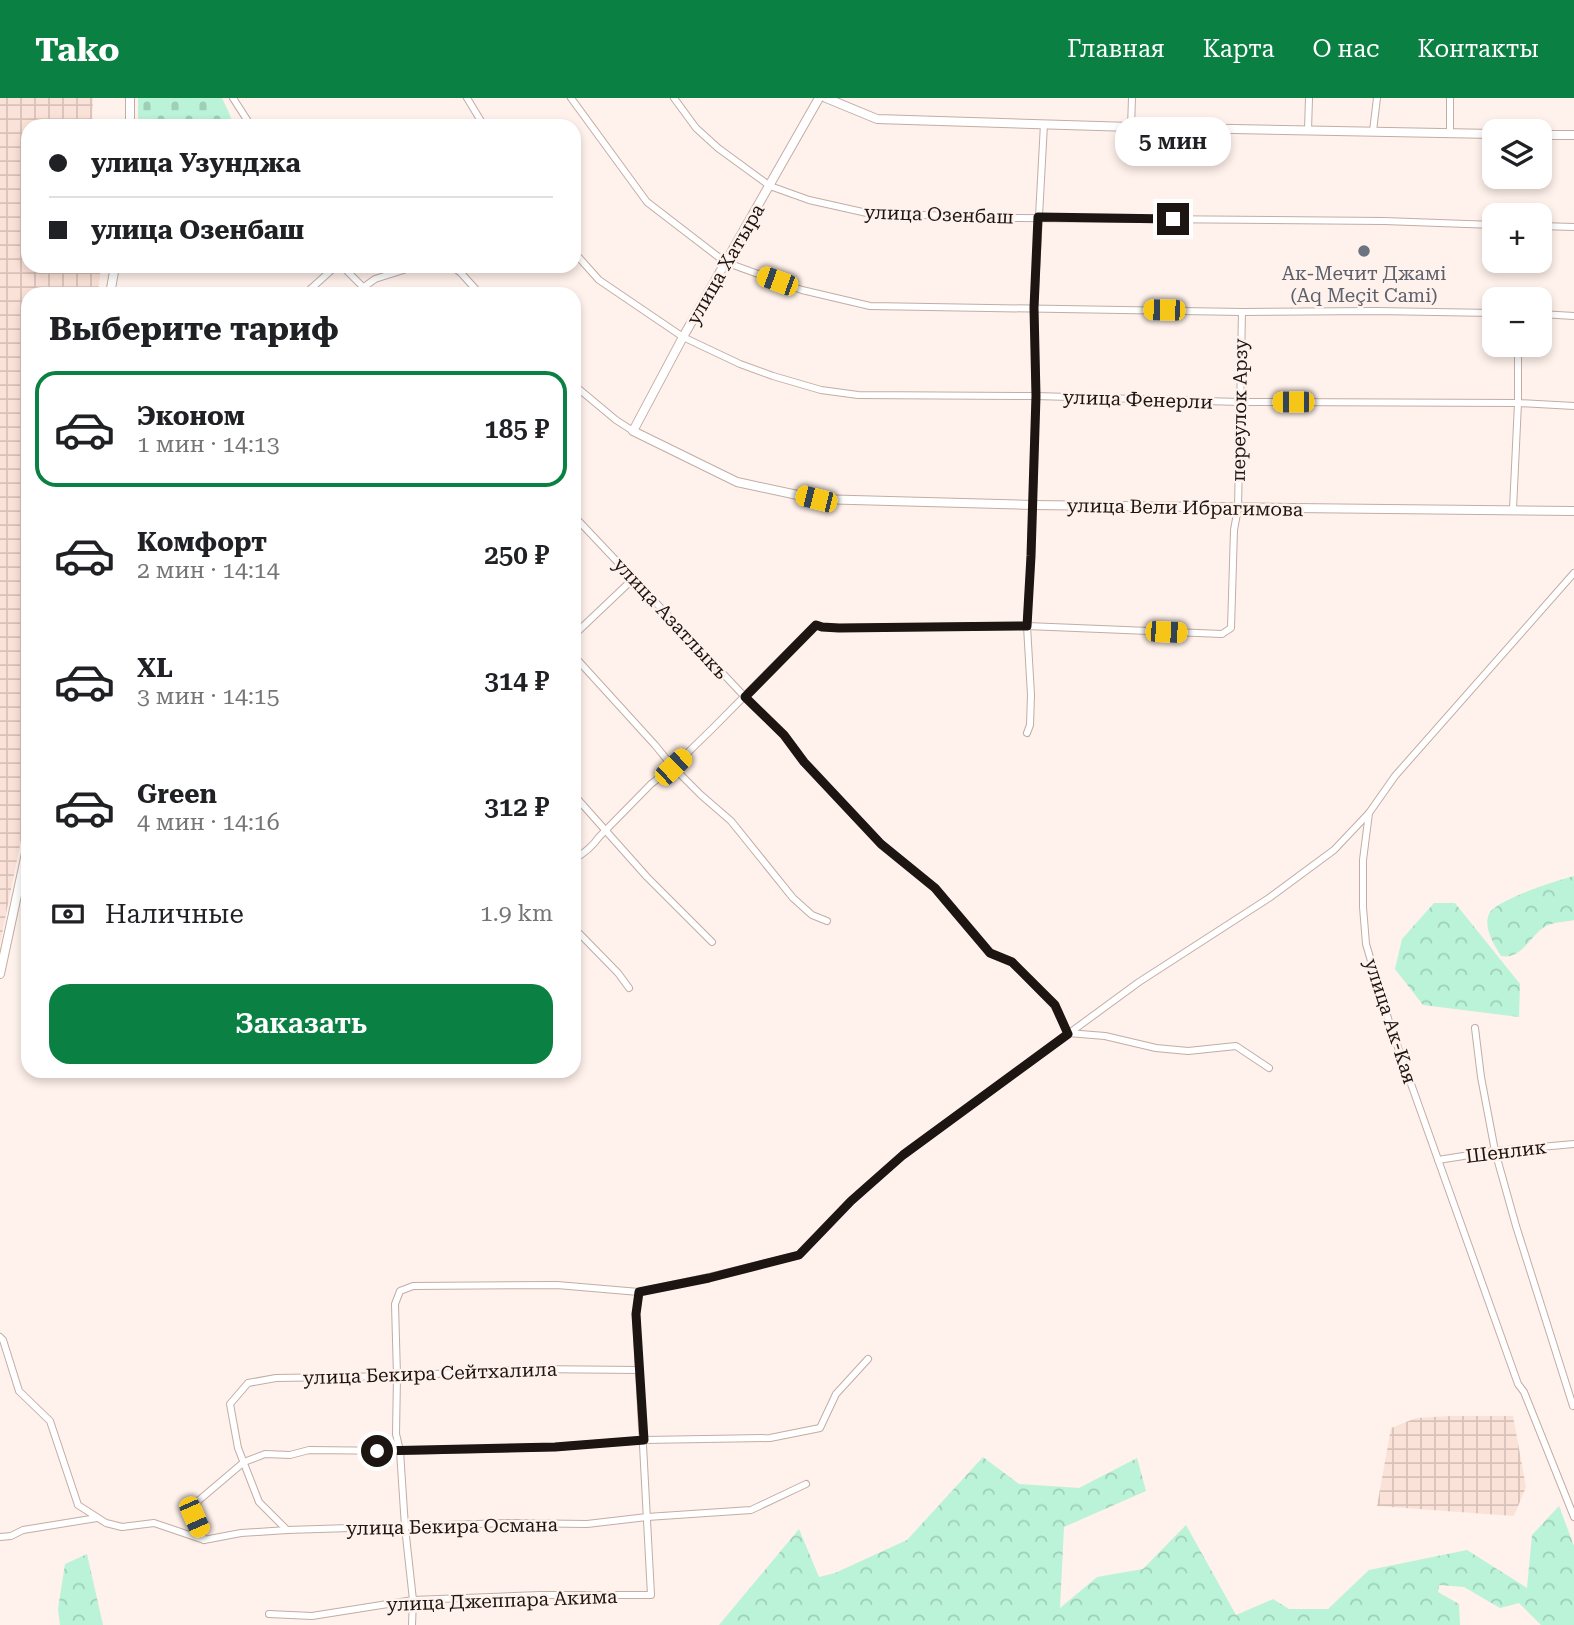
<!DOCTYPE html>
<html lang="ru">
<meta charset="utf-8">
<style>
body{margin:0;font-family:"Roboto Serif",serif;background:#f6f6f6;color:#202124;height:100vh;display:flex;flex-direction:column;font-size:26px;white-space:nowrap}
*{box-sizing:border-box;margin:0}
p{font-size:23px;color:#757577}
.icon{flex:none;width:38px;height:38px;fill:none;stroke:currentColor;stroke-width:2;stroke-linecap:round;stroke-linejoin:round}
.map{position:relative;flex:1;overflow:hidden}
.side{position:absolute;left:21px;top:189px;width:560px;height:791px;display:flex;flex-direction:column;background:#fff;border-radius:21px;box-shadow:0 4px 10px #0003}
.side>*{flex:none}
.hud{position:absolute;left:21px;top:21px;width:560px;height:154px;border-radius:21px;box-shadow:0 4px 10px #0003;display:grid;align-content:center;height:154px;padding:0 28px;background:#fff}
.controls{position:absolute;left:1482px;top:21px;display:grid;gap:14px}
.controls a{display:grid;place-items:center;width:70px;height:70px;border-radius:14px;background:#fff;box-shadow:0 4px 10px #0003;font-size:35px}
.end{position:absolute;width:32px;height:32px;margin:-16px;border:9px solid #1d1512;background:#fff;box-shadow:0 0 0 4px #fff}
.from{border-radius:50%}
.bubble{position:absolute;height:49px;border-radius:21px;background:#fff;box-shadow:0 4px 10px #0003;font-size:23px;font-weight:600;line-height:49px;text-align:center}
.car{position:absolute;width:21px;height:42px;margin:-21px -10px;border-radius:9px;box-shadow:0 0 5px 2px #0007;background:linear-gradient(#f5c518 24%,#345 0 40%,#f5c518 0 76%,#345 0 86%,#f5c518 0)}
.hud b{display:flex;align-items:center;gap:24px;height:66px;font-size:26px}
.hud b+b{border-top:2px solid #e0e0e0}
.hud i{width:18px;height:18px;background:#202124}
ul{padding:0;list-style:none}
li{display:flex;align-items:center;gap:21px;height:116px;margin:0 14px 10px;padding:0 14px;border:4px solid transparent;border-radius:21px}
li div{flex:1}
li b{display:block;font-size:26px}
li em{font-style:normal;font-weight:600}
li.selected{border-color:#0b8043}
li>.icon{width:63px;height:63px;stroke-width:1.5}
h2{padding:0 28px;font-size:32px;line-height:84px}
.pay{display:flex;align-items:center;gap:18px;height:77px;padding:0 28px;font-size:26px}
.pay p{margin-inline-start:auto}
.cta{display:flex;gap:14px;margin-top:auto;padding:14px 28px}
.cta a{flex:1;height:80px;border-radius:21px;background:#0b8043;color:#fff;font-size:28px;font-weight:600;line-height:80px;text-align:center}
header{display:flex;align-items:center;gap:42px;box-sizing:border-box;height:98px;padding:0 35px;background:#0b8043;color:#fff}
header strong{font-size:33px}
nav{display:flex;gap:38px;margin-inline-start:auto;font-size:24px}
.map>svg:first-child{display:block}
</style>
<header>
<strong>Tako</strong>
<nav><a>Главная</a><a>Карта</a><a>О нас</a><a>Контакты</a></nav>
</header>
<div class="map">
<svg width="1574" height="1527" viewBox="0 0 1574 1527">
<defs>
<pattern id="industrial-grid" width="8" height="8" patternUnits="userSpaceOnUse" patternTransform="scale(1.75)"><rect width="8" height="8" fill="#fbe2d8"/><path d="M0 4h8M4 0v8" fill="none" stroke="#d7c1b8"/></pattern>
<pattern id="forest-crowns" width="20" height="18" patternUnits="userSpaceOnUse" patternTransform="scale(1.75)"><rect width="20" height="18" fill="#baf3d8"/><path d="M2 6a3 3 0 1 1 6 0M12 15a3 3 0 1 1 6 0" fill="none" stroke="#9fcfb8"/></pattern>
<pattern id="cemetery-stones" width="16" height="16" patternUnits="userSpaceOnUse" patternTransform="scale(1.75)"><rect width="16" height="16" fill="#baf3d8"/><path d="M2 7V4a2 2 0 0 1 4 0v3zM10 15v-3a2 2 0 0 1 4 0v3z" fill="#9fcfb8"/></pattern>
</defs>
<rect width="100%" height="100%" fill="#fff1eb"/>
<g fill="url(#industrial-grid)">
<polygon points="0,0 93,0 92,28 28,28 28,168 101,168 98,196 28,196 28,707 0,846"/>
<polygon points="1450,1318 1513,1318 1526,1389 1514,1418 1377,1408 1391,1330 1416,1320"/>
</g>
<g fill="url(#forest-crowns)">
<path d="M 1574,778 L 1574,822 C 1565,824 1554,824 1546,828 C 1530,837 1522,862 1501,858 C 1494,847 1483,829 1489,816 C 1495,802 1558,782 1574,778 Z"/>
<polygon points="1434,805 1455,805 1520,886 1519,919 1423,907 1395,871 1402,841"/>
<polygon points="983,1359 1019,1386 1079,1390 1137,1360 1146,1393 1064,1429 1060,1510 1097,1479 1143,1471 1186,1427 1236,1517 1273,1501 1289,1511 1328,1511 1369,1472 1467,1452 1527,1490 1532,1437 1559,1408 1574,1448 1574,1527 1541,1527 1519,1505 1500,1510 1464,1489 1439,1487 1438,1494 1459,1506 1460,1527 719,1527 799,1431 819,1479 835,1475 907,1442"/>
<polygon points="87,1456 103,1527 60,1527 58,1511 65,1466"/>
</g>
<polygon fill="url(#cemetery-stones)" points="138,0 222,0 230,17 233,28 138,28"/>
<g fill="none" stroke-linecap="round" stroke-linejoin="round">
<defs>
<g id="minor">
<polyline points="233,0 251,28"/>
<polyline points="467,0 484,28"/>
<polyline points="571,0 647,104 725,164 802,192 870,208 1242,214 1376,213 1494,215"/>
<polyline points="674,0 696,30 718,50 770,88 809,102 867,115 1010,120 1384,123 1494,127"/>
<polyline points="1131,29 1132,0"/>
<polyline points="1308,32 1309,0"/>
<polyline points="1373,33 1377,0"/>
<polyline points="1450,36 1450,0"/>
<polyline points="1540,128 1574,129"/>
<polyline points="574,154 599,182 683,239 740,266 773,278 821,292 858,297 1036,298 1239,304 1518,305 1574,308"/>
<polyline points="342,168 370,196"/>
<polyline points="452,168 461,175 480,196"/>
<polyline points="364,189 375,181 416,168"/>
<polyline points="305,196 336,168"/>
<polyline points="1540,216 1574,218"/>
<polyline points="574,287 616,322 633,333"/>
<polyline points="1513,411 1518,305 1518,247"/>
<polyline points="574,418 745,599 784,637 804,664 881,746 935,790 990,855 1012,864 1054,907 1068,935 1105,938 1156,950 1188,953 1236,948 1269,970"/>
<polyline points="1574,475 1395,678 1369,715 1363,762 1363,809 1366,846 1390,927 1518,1286 1524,1294 1574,1419"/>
<polyline points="574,537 633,481"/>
<polyline points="574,558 655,647 673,669 701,697 731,723 793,800 812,817 827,823"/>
<polyline points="1027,635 1030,627 1031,597 1027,528 1031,458 1036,298 1034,210 1044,26"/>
<polyline points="574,697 647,779 712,844"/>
<path d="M 574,761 C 585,755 592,749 599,739 L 651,686 L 673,669 L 712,631 L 815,527 L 823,529 L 839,530 L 1027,528 L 1222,536 L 1231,530 L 1234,432 L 1238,410 L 1242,214"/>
<polyline points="574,830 618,875 629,890"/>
<polyline points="1475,930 1481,979 1495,1053 1516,1128 1573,1308"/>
<polyline points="1438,1062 1495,1053 1574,1046"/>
<polyline points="0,1239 3,1242 19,1293 50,1323 78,1407 106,1425 122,1429 154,1425 204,1442 241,1435 287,1432 509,1425 587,1426 647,1419 751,1412 806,1386"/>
<polyline points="287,1432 259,1404 238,1350 230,1306 248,1285 276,1280 397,1278 527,1271 639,1272"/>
<polyline points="0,1439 11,1438 23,1432 97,1420"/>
<polyline points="204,1442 194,1419 198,1403 244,1364 265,1356 290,1357 309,1352 400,1353 555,1349 644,1342 770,1340 820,1330 836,1296 868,1261"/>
<polyline points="269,1516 312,1518 413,1502 540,1497 651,1497 636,1216 639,1194"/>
<polyline points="412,1527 413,1502 405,1429 400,1353 396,1336 397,1278 395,1206 400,1193 413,1188 557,1187 639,1194 709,1179 799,1157 851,1103 903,1057 1139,884 1269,800 1334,752 1369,715"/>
</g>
<g id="tertiary">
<polyline points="130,0 130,28"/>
<polyline points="819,0 683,239 633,333 737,384 816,401 1032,407 1574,413"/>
<polyline points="826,0 877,21 1131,29 1494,36"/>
<polyline points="1540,37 1574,37"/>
<polyline points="110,196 115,168"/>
<polyline points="0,876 28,746"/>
</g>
</defs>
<use href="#minor" stroke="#c3ada5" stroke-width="8"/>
<use href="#tertiary" stroke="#c3ada5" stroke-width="10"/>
<use href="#minor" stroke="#fff" stroke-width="6"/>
<use href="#tertiary" stroke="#fff" stroke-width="8"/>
</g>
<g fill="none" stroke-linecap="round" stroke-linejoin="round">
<polyline stroke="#1d1512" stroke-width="9" points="377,1353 555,1349 644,1342 636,1216 639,1194 709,1180 799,1157 851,1103 903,1057 1068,936 1055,907 1012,864 990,855 935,790 881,746 804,664 784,637 745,599 816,527 822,529 839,530 1027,528 1031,458 1036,298 1034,210 1038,119 1173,121"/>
</g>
<circle fill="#6b7280" stroke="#fff1eb" stroke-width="2.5" cx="1364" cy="153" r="7"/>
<g text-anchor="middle" stroke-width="5" stroke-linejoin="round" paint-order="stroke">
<g font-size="19" fill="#1d1512" stroke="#fff1eb">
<text transform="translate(939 116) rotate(2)" y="7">улица Озенбаш</text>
<text transform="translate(725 166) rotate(-60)" y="7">улица Хатыра</text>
<text transform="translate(1138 301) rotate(2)" y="7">улица Фенерли</text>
<text transform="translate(1239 312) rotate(-89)" y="7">переулок Арзу</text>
<text transform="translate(1185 409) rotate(1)" y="7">улица Вели Ибрагимова</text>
<text transform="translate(671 520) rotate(47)" y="7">улица Азатлыкъ</text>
<text transform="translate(1391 923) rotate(72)" y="7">улица Ак-Кая</text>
<text transform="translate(1506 1053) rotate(-7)" y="7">Шенлик</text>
<text transform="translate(430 1275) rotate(-2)" y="7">улица Бекира Сейтхалила</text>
<text transform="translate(452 1428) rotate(-1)" y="7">улица Бекира Османа</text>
<text transform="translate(502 1502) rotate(-2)" y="7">улица Джеппара Акима</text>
</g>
<g font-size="19" fill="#5b616d" stroke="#fff1eb">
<text x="1364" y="182">Ак-Мечит Джамі<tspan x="1364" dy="22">(Aq Meçit Cami)</tspan></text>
</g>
</g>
</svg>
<div class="controls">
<a><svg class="icon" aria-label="layers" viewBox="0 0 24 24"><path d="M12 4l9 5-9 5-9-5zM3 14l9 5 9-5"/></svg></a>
<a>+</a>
<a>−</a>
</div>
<i class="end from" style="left:377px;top:1353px"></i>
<i class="end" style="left:1173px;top:121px"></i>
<div class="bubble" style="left:1115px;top:19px;width:116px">5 мин</div>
<i class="car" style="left:777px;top:183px;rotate:290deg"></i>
<i class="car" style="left:1164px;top:212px;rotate:271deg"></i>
<i class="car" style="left:1293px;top:304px;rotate:270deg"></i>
<i class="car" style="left:816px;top:401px;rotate:284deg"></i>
<i class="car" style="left:1166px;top:534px;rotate:92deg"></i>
<i class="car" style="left:673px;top:669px;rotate:46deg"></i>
<i class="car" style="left:194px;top:1419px;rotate:156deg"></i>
<div class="hud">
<b><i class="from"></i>улица Узунджа</b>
<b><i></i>улица Озенбаш</b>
</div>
<section class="side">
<h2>Выберите тариф</h2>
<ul>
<li class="selected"><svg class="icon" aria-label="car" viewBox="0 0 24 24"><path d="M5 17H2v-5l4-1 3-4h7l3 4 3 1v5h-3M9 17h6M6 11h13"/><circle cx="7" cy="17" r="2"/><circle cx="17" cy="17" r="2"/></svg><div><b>Эконом</b><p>1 мин · 14:13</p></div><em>185 ₽</em></li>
<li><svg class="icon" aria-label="car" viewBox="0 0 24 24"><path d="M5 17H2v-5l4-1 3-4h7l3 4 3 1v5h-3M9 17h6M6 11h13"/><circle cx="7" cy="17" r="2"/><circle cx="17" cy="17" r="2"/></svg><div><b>Комфорт</b><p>2 мин · 14:14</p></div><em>250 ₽</em></li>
<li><svg class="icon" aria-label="car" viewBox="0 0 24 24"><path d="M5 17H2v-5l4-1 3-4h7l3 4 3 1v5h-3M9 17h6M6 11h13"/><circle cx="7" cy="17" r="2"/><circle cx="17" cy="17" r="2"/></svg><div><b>XL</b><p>3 мин · 14:15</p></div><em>314 ₽</em></li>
<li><svg class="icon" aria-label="car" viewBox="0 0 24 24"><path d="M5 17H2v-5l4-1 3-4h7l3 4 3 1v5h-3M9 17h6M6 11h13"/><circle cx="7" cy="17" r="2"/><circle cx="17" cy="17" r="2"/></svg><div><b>Green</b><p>4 мин · 14:16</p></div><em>312 ₽</em></li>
</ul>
<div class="pay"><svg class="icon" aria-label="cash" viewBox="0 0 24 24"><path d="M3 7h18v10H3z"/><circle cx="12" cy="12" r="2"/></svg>Наличные<p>1.9 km</p></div>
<div class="cta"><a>Заказать</a></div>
</section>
</div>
